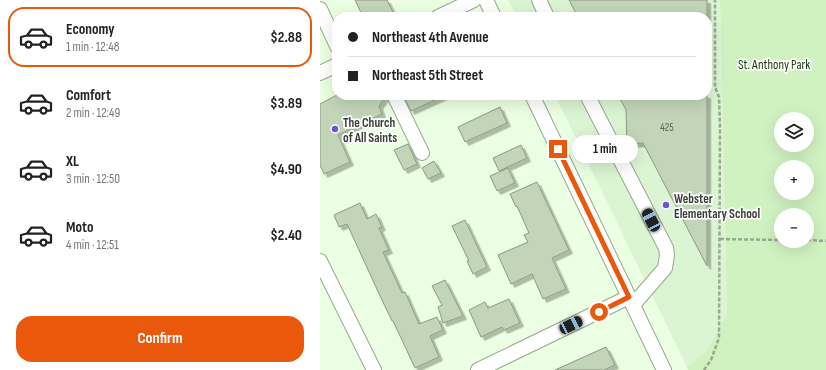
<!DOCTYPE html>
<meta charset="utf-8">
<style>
body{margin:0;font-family:"Sofia Sans Condensed",sans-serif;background:#f2f2f2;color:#222;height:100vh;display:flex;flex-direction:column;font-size:15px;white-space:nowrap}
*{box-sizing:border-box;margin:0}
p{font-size:13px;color:#767676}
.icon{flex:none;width:22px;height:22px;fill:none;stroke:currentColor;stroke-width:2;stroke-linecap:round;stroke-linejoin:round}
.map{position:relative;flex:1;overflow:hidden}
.side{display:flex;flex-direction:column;background:#fff;width:320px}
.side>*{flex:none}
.top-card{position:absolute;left:12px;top:12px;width:380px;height:88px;border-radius:16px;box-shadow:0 4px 16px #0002;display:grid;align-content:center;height:88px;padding:0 16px;background:#fff}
.fabs{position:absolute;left:454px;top:112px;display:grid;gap:8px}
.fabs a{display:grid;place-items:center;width:40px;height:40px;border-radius:50%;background:#fff;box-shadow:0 4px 16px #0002;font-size:20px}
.end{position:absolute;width:18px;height:18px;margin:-9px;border:5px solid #ea580c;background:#fff;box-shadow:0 0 0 2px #fff}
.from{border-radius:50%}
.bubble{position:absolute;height:28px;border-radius:14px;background:#fff;box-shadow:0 4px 16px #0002;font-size:13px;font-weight:700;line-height:28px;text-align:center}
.car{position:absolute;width:12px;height:24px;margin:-12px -6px;border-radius:5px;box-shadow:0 0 3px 1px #0007;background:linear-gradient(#222 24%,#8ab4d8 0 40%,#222 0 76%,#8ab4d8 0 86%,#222 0)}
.top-card b{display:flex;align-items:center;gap:14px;height:38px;font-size:15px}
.top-card b+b{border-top:1px solid #e0e0e0}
.top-card i{width:10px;height:10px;background:#222}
ul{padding:7px 0 0;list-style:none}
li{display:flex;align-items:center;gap:12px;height:60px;margin:0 8px 6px;padding:0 8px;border:2px solid transparent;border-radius:16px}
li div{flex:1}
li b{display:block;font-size:15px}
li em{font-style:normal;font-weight:700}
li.selected{border-color:#ea580c}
li>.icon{width:36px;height:36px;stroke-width:1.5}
.action{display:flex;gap:8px;margin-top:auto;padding:8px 16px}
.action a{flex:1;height:46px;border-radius:16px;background:#ea580c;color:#fff;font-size:16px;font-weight:700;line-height:46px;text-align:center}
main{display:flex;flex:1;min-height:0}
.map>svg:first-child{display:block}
</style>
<main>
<section class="side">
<ul>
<li class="selected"><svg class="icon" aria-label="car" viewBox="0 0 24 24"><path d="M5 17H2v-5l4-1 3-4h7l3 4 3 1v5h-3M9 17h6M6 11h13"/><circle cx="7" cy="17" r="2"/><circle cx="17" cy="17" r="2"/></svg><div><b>Economy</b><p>1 min · 12:48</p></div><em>$2.88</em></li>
<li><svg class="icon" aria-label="car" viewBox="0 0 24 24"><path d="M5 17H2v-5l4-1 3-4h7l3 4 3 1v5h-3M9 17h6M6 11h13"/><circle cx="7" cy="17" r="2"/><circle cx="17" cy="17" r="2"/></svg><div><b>Comfort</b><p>2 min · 12:49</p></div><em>$3.89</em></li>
<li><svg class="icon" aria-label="car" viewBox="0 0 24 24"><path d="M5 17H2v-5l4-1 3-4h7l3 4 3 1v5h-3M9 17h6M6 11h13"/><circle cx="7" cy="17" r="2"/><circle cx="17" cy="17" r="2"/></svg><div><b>XL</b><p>3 min · 12:50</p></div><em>$4.90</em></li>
<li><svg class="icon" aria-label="car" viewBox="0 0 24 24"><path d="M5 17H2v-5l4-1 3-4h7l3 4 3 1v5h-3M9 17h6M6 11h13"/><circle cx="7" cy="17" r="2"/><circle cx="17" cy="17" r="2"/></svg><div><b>Moto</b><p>4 min · 12:51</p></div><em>$2.40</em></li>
</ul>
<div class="action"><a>Confirm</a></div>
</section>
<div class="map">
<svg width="506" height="370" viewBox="0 0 506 370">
<defs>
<filter id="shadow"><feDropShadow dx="3.5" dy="3.5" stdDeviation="0" flood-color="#0004"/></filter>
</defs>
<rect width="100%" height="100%" fill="#ebffe2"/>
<polygon fill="#dbf4d1" points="188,0 400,0 407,314 387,352 367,367 235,95 387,95 387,17 197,17"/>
<path fill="#d0f2c1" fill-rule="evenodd" d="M 400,0 L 506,0 L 506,370 L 368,370 L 367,367 L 387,351 L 407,314 ZM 461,119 L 487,119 L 487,145 L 461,145 ZM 461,167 L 487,167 L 487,193 L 461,193 ZM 461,215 L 487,215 L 487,241 L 461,241 Z"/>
<g fill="#c2d5b9" stroke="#889b80" filter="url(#shadow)">
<polygon points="35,0 67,0 73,12 63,17 43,17"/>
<polygon points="249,0 387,0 387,17 258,17"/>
<polygon points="17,95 66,95 66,96 59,106 62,114 18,135 30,162 4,174 0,165 0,104"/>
<polygon points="83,95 126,95 91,111"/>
<polygon points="298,95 387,95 387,266 323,143 307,144 306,110"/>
<polygon points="180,107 187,123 145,142 138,127"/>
<polygon points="88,144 97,164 84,170 74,150"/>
<polygon points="201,145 207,158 179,171 173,158"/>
<polygon points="114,161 121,173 108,179 102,168"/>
<polygon points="188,168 195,183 177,191 170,176"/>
<polygon points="217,182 249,250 232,258 246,289 223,299 212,274 191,284 178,255 208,242 204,235 209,233 197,206 196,207 190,194"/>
<polygon points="40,203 47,219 56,214 62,227 59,228 69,250 63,252 82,293 85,292 99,324 117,317 123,330 110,336 119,357 95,368 73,321 72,321 61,298 27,224 19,227 14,215"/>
<polygon points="145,220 167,267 153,274 147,261 149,261 132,226"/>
<polygon points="125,280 143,316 123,323 118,307 122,305 112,286"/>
<polygon points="189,299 200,323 184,330 182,327 161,337 149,310 165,302 168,308"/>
<polygon points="286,347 295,365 284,370 235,370"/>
</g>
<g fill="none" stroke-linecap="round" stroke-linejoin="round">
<defs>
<g id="minor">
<polyline points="166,0 174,17"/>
<polyline points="219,0 227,17"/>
<polyline points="0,9 17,46"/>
<polyline points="118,17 154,0"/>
<polyline points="0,73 17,65"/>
<polyline points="74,95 102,153"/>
<polyline points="212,95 344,370"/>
<polyline points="267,95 346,248 347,255 345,268 313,305"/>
<polyline points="0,261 54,370"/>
<polyline points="158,370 309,297"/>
</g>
</defs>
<use href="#minor" stroke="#96a88e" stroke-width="16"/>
<g stroke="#99a893" stroke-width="2.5" stroke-dasharray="4 2" stroke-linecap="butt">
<polyline points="400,239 461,240"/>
<polyline points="487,240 506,241"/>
<polyline points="384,370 391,360 399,338 400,128 399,97 395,87 395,0"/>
</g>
<use href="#minor" stroke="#fff" stroke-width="14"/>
</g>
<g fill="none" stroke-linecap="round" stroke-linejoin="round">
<polyline stroke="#ea580c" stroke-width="5" points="238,149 309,297 279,312"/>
</g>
<g fill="#6b57d1" stroke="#fff" stroke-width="1.5">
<circle cx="15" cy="129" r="4"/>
<circle cx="346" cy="205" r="4"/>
</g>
<g text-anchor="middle" stroke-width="3.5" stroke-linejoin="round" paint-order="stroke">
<g font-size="11" fill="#5a6455">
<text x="347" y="131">425</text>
</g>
<g font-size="13" fill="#163602" stroke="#fff">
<text x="454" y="69">St. Anthony Park</text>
</g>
<g font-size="13" font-weight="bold" fill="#373f34" stroke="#fff" text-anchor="start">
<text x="23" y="127">The Church<tspan x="23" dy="15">of All Saints</tspan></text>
<text x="354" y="203">Webster<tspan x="354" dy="15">Elementary School</tspan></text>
</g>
</g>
</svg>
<div class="fabs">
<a><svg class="icon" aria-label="layers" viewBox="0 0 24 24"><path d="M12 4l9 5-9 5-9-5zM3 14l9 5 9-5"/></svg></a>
<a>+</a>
<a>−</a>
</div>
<i class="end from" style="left:279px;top:312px"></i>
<i class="end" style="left:238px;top:149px"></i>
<div class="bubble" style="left:252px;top:135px;width:66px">1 min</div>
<i class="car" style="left:331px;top:220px;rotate:333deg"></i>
<i class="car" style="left:251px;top:325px;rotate:64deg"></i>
<div class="top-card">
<b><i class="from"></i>Northeast 4th Avenue</b>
<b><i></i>Northeast 5th Street</b>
</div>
</div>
</main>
